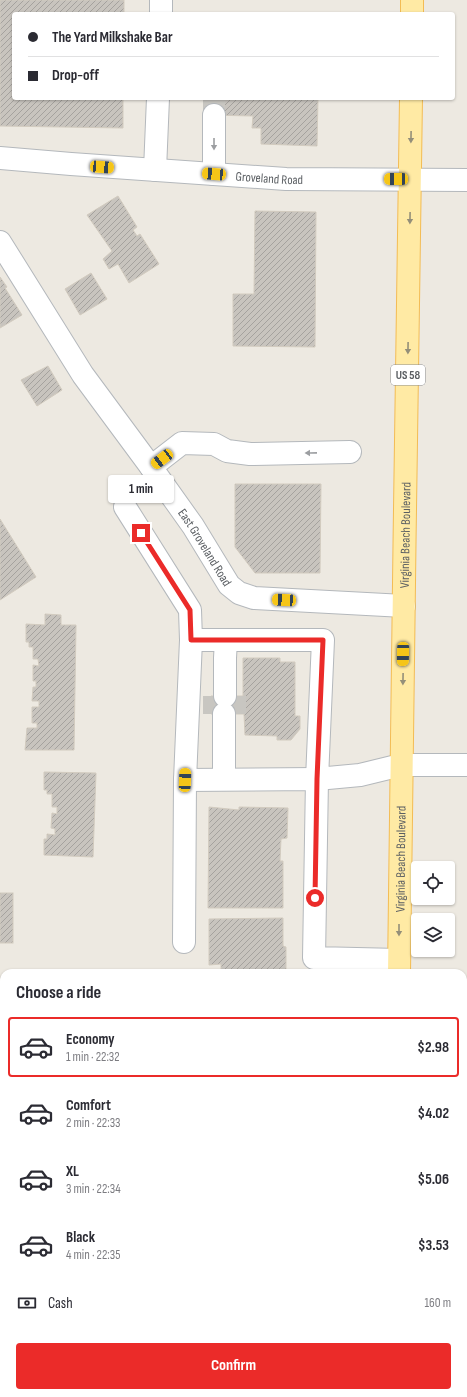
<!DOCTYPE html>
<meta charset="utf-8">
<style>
body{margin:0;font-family:"Sofia Sans Condensed",sans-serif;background:#f7f7f7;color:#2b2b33;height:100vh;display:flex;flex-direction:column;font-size:15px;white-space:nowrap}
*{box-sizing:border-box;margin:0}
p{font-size:13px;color:#7c7c81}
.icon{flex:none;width:22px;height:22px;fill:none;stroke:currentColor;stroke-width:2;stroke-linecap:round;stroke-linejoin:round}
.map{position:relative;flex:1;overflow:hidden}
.panel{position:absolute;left:0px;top:969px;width:467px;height:428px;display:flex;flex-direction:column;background:#fff;border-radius:12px 12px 0 0;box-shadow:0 1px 3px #0004}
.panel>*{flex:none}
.banner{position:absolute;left:12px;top:12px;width:443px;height:88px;border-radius:4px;box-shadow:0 1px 3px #0004;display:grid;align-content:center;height:88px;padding:0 16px;background:#fff}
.tools{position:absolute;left:411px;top:861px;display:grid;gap:8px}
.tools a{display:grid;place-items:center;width:44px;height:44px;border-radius:4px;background:#fff;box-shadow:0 1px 3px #0004;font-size:20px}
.end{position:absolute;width:18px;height:18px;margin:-9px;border:5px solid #eb2b29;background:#fff;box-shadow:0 0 0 2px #fff}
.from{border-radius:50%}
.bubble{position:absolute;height:28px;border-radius:4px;background:#fff;box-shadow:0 1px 3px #0004;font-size:13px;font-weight:700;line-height:28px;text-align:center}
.car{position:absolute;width:12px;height:24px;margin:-12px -6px;border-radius:5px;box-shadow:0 0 3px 1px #0007;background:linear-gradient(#f5c518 24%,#345 0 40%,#f5c518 0 76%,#345 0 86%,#f5c518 0)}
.banner b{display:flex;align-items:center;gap:14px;height:38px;font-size:15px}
.banner b+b{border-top:1px solid #e1e1e2}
.banner i{width:10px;height:10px;background:#2b2b33}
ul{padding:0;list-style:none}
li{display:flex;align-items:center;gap:12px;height:60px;margin:0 8px 6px;padding:0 8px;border:2px solid transparent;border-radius:4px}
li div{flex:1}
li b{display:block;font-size:15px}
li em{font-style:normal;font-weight:700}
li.active{border-color:#eb2b29}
li>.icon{width:36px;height:36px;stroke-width:1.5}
h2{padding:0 16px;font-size:18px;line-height:48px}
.pay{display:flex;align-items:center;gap:10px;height:44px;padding:0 16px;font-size:15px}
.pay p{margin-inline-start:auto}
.primary-button{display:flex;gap:8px;margin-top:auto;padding:8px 16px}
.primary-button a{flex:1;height:46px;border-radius:4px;background:#eb2b29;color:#fff;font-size:16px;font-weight:700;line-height:46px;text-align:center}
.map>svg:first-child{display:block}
</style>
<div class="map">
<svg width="467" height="1397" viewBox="0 0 467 1397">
<defs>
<pattern id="building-hatch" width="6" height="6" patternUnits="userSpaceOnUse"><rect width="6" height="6" fill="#c8c4be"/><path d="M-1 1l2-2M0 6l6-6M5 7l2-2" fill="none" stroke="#a5a29e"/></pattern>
</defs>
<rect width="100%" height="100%" fill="#ede9e1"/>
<g fill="url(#building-hatch)" stroke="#d2cbbf">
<polygon points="0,0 124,0 124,14 14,14 14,98 123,98 123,128 0,126"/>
<polygon points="208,98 318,98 317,146 261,144 261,128 252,128 253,116 207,115"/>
<polygon points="118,196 137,227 133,230 137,236 140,234 159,264 129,283 118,264 109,269 103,259 112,251 87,215"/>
<polygon points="255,211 316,212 315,347 233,346 233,294 254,294"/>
<polygon points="91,273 107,299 80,315 65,289"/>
<polygon points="0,277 7,287 5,288 22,315 0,328"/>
<polygon points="48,366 62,390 37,406 21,380"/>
<polygon points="235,484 321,484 320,573 255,573 235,547"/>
<polygon points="0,519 36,577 0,600"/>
<polygon points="45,614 61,615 61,625 76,625 74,750 25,750 27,728 37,728 37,723 32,723 32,707 39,707 39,701 32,701 33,687 36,687 36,681 33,681 33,665 39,666 38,659 33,659 33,647 29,647 29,642 26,642 26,624 45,625"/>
<polygon points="243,658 280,658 280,662 295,662 295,716 300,716 300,729 291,740 277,740 277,736 245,735 244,714 211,714 211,696 243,696"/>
<polygon points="44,772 96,773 93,857 44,855 44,839 47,839 47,834 55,835 55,829 51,828 52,813 57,814 57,807 52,807 52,794 47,794 47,790 44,790"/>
<polygon points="209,807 239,810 239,807 288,808 287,838 281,839 280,861 283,861 283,908 208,908"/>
<rect x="0" y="893" width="13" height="50"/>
<polygon points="283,918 283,946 286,947 286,973 221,973 221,964 209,965 209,919"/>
<polygon points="0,1266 4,1269 4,1313 0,1319"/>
</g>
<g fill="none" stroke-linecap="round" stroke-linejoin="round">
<g stroke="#c8c6c1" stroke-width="22" stroke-dasharray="22 11" stroke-linecap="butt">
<polyline points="214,98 214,115"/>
<polyline points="214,696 214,714"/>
<polyline points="235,714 235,696"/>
</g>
<defs>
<g id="minor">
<polyline points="161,14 161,0"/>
<polyline points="214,115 214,174"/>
<path id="s1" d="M 0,158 L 71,164 L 286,179 L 467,180"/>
<polyline points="155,170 158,98"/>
<path id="s2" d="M 0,242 L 83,375 L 151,467 L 193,526 L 229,585 L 239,593 L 254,598 L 404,606"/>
<polyline points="151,467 182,443 214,444 227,451 250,454 350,452"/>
<polyline points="125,507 190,610 191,640 185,780 317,779 314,958 399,960"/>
<polyline points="191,640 323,640 317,779 360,775 401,765 467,765"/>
<polyline points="225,696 225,658 226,640"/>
<polyline points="224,714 224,779"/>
<polyline points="184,942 185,780"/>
<polyline points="0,1213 4,1218"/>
<polyline points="0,1336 4,1329"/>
<polyline points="367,1393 375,1397"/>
<polyline points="15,1397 16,1393"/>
<polyline points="94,1397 95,1393"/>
<polyline points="168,1397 176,1393"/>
</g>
<g id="major">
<polyline points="412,14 412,0"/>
<path id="s3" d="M 399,973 C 401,681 408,390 411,98"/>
<polyline points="395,1397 395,1393"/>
</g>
</defs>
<use href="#minor" stroke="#b4b8bc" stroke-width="24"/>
<use href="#major" stroke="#f3bc54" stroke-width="24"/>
<use href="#minor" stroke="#fff" stroke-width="22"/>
<use href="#major" stroke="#ffeaa4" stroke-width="22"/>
</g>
<defs><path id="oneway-solid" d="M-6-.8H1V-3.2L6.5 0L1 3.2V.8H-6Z"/></defs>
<g fill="#948f79">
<use href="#oneway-solid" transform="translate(411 137) rotate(91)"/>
<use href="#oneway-solid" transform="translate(410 218) rotate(91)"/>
<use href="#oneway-solid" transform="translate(408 348) rotate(91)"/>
<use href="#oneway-solid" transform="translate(403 679) rotate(91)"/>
<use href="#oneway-solid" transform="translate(399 930) rotate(90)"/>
</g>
<g fill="#9c9ea1">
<use href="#oneway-solid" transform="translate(214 144) rotate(90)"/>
<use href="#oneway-solid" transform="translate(311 453) rotate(179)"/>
</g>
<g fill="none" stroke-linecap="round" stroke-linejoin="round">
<polyline stroke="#eb2b29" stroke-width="5" points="141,533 190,610 191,640 323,640 317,779 315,898"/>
</g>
<g text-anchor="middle" stroke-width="3" stroke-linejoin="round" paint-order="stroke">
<rect fill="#fff" stroke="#8c8e91" stroke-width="1" x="391" y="365" width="34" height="20" rx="3"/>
<g font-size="12" font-weight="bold" fill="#5a5e62">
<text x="408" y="379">US 58</text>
</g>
<g font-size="13" fill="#5a5e62" stroke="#fff">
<text dy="5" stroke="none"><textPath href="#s1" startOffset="270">Groveland Road</textPath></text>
<text dy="5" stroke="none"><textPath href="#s3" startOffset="438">Virginia Beach Boulevard</textPath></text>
<text dy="5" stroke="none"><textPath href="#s2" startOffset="368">East Groveland Road</textPath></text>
<text dy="5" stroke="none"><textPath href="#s3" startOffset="114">Virginia Beach Boulevard</textPath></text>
</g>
</g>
</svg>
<div class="tools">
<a><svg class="icon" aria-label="locate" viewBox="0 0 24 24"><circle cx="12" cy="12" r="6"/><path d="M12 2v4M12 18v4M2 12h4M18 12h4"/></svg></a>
<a><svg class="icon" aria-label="layers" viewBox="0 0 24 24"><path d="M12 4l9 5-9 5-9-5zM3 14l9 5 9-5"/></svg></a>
</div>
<i class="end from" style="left:315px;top:898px"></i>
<i class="end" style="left:141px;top:533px"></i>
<div class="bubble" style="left:108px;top:475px;width:66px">1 min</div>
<i class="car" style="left:102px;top:167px;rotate:94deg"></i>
<i class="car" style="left:214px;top:174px;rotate:274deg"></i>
<i class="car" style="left:396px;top:179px;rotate:270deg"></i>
<i class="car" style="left:162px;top:459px;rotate:233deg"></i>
<i class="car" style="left:284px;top:600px;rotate:273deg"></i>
<i class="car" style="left:403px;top:654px;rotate:181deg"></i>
<i class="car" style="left:185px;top:780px;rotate:2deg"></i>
<div class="banner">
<b><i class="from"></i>The Yard Milkshake Bar</b>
<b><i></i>Drop-off</b>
</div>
<section class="panel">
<h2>Choose a ride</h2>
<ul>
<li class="active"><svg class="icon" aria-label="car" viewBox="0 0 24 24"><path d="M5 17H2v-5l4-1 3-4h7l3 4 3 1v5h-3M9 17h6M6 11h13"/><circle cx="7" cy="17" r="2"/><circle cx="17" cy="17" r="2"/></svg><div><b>Economy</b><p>1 min · 22:32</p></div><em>$2.98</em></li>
<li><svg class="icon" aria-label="car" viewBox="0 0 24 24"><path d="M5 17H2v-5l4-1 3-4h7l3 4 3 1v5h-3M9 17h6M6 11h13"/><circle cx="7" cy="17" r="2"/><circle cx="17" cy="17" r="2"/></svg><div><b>Comfort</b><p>2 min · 22:33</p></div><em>$4.02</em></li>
<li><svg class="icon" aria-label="car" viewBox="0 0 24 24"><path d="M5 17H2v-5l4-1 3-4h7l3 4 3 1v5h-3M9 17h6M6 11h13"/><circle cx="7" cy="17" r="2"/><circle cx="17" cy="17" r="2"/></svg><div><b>XL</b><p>3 min · 22:34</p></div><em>$5.06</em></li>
<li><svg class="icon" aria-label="car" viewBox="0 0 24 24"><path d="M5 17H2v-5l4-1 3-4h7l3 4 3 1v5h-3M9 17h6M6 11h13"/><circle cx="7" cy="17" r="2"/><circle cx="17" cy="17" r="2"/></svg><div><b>Black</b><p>4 min · 22:35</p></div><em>$3.53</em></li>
</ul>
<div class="pay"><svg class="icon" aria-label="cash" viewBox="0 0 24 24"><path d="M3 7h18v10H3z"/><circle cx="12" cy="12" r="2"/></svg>Cash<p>160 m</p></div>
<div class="primary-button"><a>Confirm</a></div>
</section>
</div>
